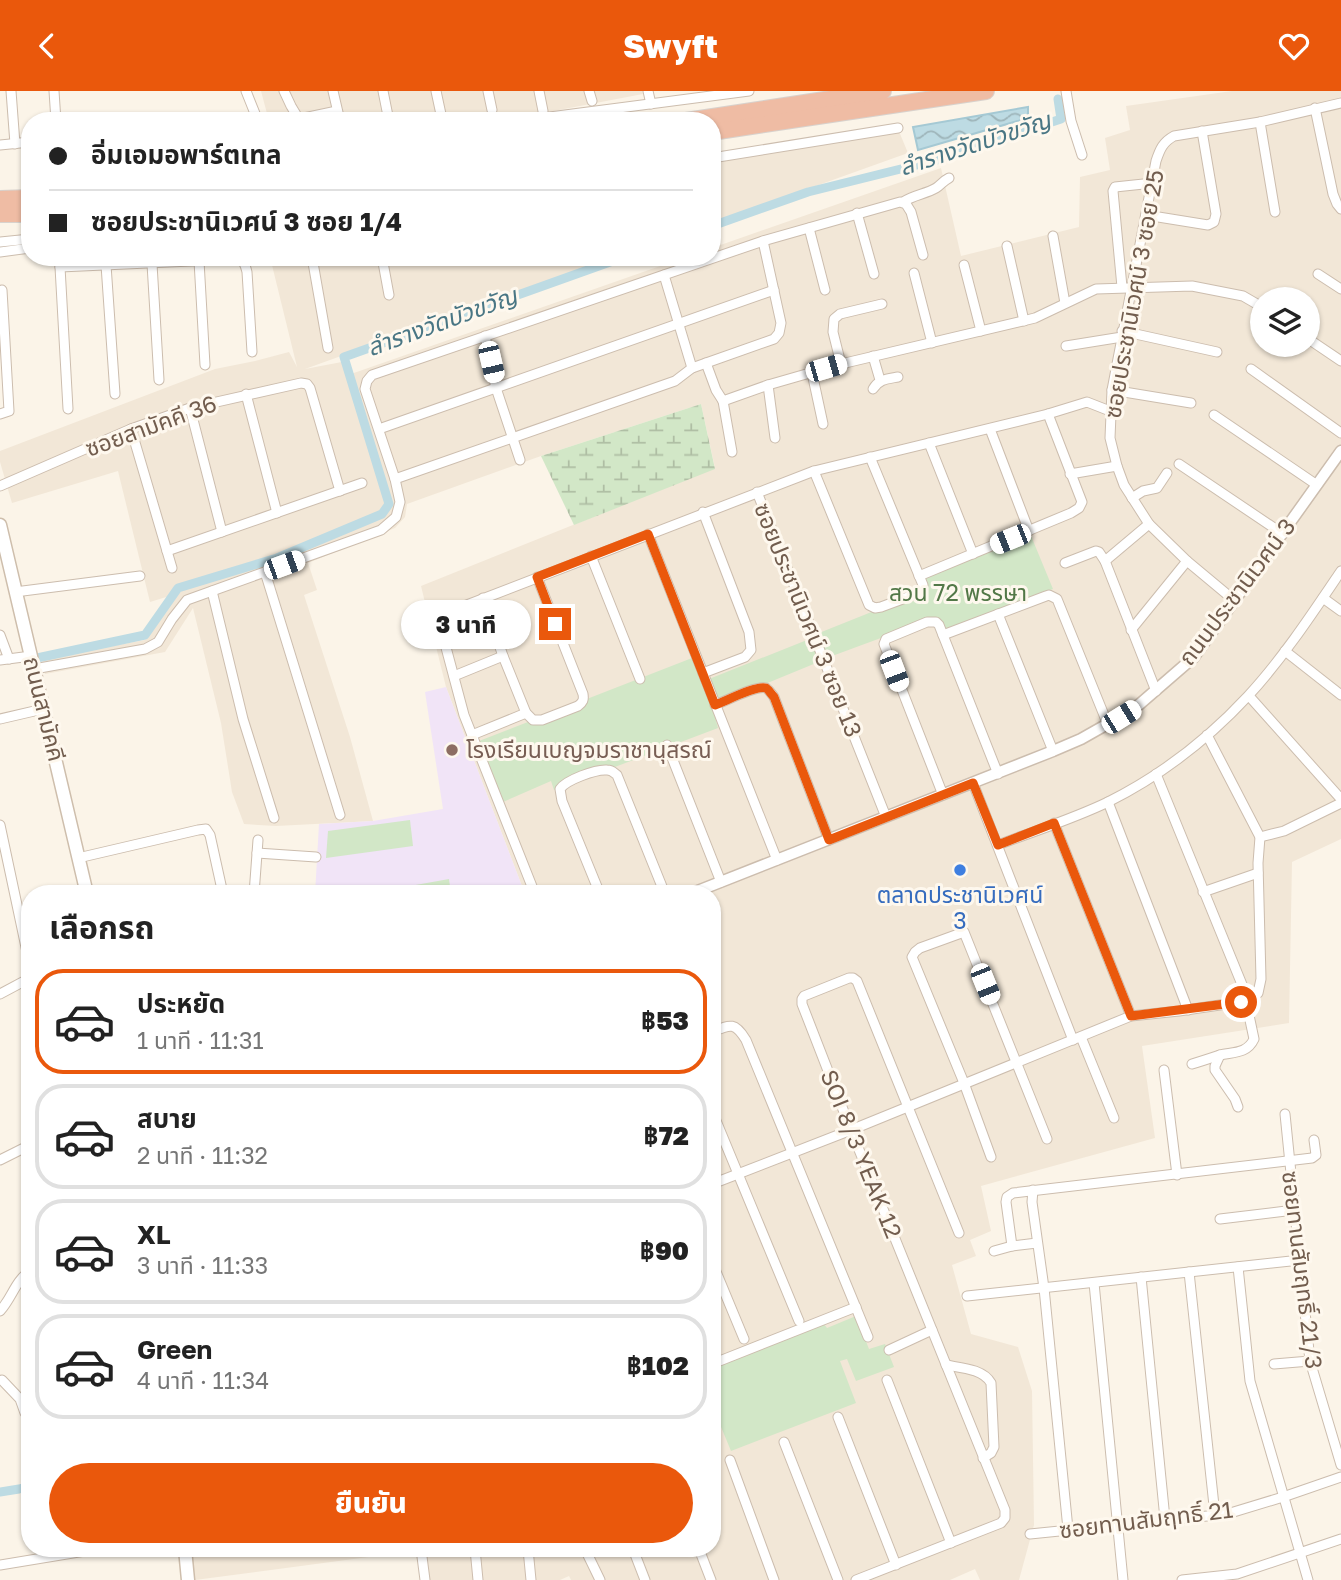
<!DOCTYPE html>
<html lang="th">
<meta charset="utf-8">
<style>
body{margin:0;font-family:"Golos Text","Noto Sans Thai",sans-serif;background:#f2f2f2;color:#222;height:100vh;display:flex;flex-direction:column;font-size:26px;white-space:nowrap}
*{box-sizing:border-box;margin:0}
p{font-size:23px;color:#767676}
.icon{flex:none;width:38px;height:38px;fill:none;stroke:currentColor;stroke-width:2;stroke-linecap:round;stroke-linejoin:round}
.map{position:relative;flex:1;overflow:hidden}
.drawer{position:absolute;left:21px;top:794px;width:700px;height:672px;display:flex;flex-direction:column;background:#fff;border-radius:28px;box-shadow:0 2px 5px #0004}
.drawer>*{flex:none}
.guide{position:absolute;left:21px;top:21px;width:700px;height:154px;border-radius:28px;box-shadow:0 2px 5px #0004;display:grid;align-content:center;height:154px;padding:0 28px;background:#fff}
.fabs{position:absolute;left:1250px;top:196px;display:grid;gap:14px}
.fabs a{display:grid;place-items:center;width:70px;height:70px;border-radius:50%;background:#fff;box-shadow:0 2px 5px #0004;font-size:35px}
.end{position:absolute;width:32px;height:32px;margin:-16px;border:9px solid #ea580c;background:#fff;box-shadow:0 0 0 4px #fff}
.from{border-radius:50%}
.bubble{position:absolute;height:49px;border-radius:24px;background:#fff;box-shadow:0 2px 5px #0004;font-size:23px;font-weight:800;line-height:49px;text-align:center}
.car{position:absolute;width:21px;height:42px;margin:-21px -10px;border-radius:9px;box-shadow:0 0 5px 2px #0007;background:linear-gradient(#fff 24%,#345 0 40%,#fff 0 76%,#345 0 86%,#fff 0)}
.guide b{display:flex;align-items:center;gap:24px;height:66px;font-size:26px}
.guide b+b{border-top:2px solid #e0e0e0}
.guide i{width:18px;height:18px;background:#222}
ul{padding:0;list-style:none}
li{display:flex;align-items:center;gap:21px;height:105px;margin:0 14px 10px;padding:0 14px;border:4px solid #e0e0e0;border-radius:28px}
li div{flex:1}
li b{display:block;font-size:26px}
li em{font-style:normal;font-weight:800}
li.selected{border-color:#ea580c}
li>.icon{width:63px;height:63px;stroke-width:1.5}
h2{padding:0 28px;font-size:32px;line-height:84px}
.action{display:flex;gap:14px;margin-top:auto;padding:14px 28px}
.action a{flex:1;height:80px;border-radius:42px;background:#ea580c;color:#fff;font-size:28px;font-weight:800;line-height:80px;text-align:center}
header{display:flex;justify-content:space-between;align-items:center;height:91px;padding:0 28px;background:#ea580c;color:#fff;font-size:32px;font-weight:800}
.map>svg:first-child{display:block}
</style>
<header><svg class="icon" aria-label="back" viewBox="0 0 24 24"><path d="M15 5l-7 7 7 7"/></svg>Swyft<svg class="icon" aria-label="heart" viewBox="0 0 24 24"><path d="M12 20l-8-8c-3-5 5-10 8-4 3-6 11-1 8 4z"/></svg></header>
<div class="map">
<svg width="1341" height="1489" viewBox="0 0 1341 1489">
<defs>
<pattern id="wetland-marsh" width="20" height="14" patternUnits="userSpaceOnUse" patternTransform="scale(1.75)"><rect width="20" height="14" fill="#d2e7c7"/><path d="M1 5h8M5 5V1M11 12h8M15 12V8" fill="none" stroke="#afbea4"/></pattern>
<pattern id="water-waves" width="16" height="10" patternUnits="userSpaceOnUse" patternTransform="scale(1.75)"><rect width="16" height="10" fill="#bddbe3"/><path d="M0 5q4-4 8 0t8 0" fill="none" stroke="#9eb5ba"/></pattern>
</defs>
<rect width="100%" height="100%" fill="#fbf4e8"/>
<g fill="#f2e7d7" fill-rule="evenodd">
<polygon points="261,0 642,0 643,3 522,26 520,21 452,30 269,30"/>
<path d="M 1232,0 L 1341,0 L 1341,748 L 1292,771 L 1289,932 L 1142,955 L 1155,1047 L 981,1095 L 991,1140 L 970,1149 L 976,1165 L 952,1174 L 971,1243 L 1018,1256 L 1032,1300 L 1034,1434 L 1019,1489 L 980,1489 L 975,1478 L 950,1489 L 571,1489 L 569,1485 L 560,1489 L 425,1489 L 421,1459 L 195,1489 L 191,1458 L 712,1458 L 712,803 L 525,803 L 446,596 L 421,495 L 715,377 L 701,313 L 541,365 L 407,413 L 405,426 L 395,437 L 308,472 L 317,499 L 304,504 L 350,646 L 373,730 L 276,735 L 244,733 L 232,701 L 221,632 L 193,517 L 165,561 L 45,583 L 42,568 L 145,549 L 176,503 L 150,511 L 118,380 L 12,412 L 0,371 L 0,360 L 215,278 L 255,270 L 289,261 L 297,276 L 270,166 L 616,166 L 305,278 L 347,270 L 351,283 L 686,166 L 712,166 L 712,157 L 941,77 L 961,165 L 1079,136 L 1080,86 L 1110,79 L 1105,47 L 1130,39 L 1126,15 ZM 1262,208 L 1307,208 L 1307,254 L 1262,254 Z"/>
<polygon points="898,38 908,62 712,132 712,67"/>
</g>
<polygon fill="#f1e4f7" points="446,596 525,803 315,803 319,733 373,730 443,718 425,601"/>
<polygon fill="url(#wetland-marsh)" points="701,313 715,378 574,434 541,365"/>
<g fill="#d2e7c7">
<polygon points="1029,440 1053,498 942,543 935,527 824,568 814,544 924,500 918,483"/>
<polygon points="812,547 821,570 712,615 718,637 554,699 551,690 503,711 479,650 692,567 704,590"/>
<polygon points="410,729 413,755 326,767 328,740"/>
<polygon points="449,788 451,803 372,803 371,802"/>
<polygon points="856,1225 869,1258 885,1253 894,1276 856,1290 847,1268 840,1270 856,1312 731,1360 712,1314 712,1278 824,1233 827,1237"/>
</g>
<polygon fill="url(#water-waves)" stroke="#a5c9d4" stroke-width="2" points="1028,16 1028,27 918,59 913,36"/>
<g fill="none" stroke-linecap="round" stroke-linejoin="round">
<g stroke="#bddbe3" stroke-width="9">
<polyline points="712,135 808,101 937,69 1061,28 1058,8"/>
<polyline points="37,567 145,544 178,497 277,467 382,423 389,413 344,266 624,166"/>
<polyline points="0,1401 19,1398 30,1395"/>
</g>
<defs>
<g id="minor">
<polyline points="11,0 15,53"/>
<polyline points="54,0 56,30"/>
<polyline points="246,0 258,30"/>
<polyline points="284,0 291,15 300,30"/>
<polyline points="333,0 340,30"/>
<polyline points="383,0 389,30"/>
<polyline points="436,0 442,28"/>
<polyline points="488,0 492,19"/>
<polyline points="539,0 543,20"/>
<polyline points="589,0 592,10"/>
<polyline points="648,0 651,13"/>
<polyline points="1066,0 1071,30 1082,64"/>
<polyline points="1315,17 1333,103 1337,113 1341,118"/>
<polyline points="299,28 337,20"/>
<polyline points="519,30 749,0"/>
<polyline points="1260,31 1275,121"/>
<polyline points="0,54 30,51"/>
<polyline points="712,67 898,37"/>
<path d="M 903,111 C 913,104 926,103 936,97 C 941,94 943,90 949,87"/>
<polyline points="857,122 874,183"/>
<polyline points="1146,124 1208,134 1214,131 1216,123 1202,40"/>
<polyline points="809,137 825,199"/>
<polyline points="1053,145 1065,212"/>
<polyline points="0,151 30,148"/>
<polyline points="1007,155 1024,230"/>
<polyline points="0,161 30,157"/>
<polyline points="61,166 60,176 68,318"/>
<polyline points="312,166 328,257"/>
<polyline points="382,166 389,204"/>
<polyline points="199,170 205,274"/>
<polyline points="152,173 159,289"/>
<polyline points="106,174 115,303"/>
<polyline points="964,174 981,240"/>
<path d="M 60,176 L 235,168 C 244,169 245,173 247,181 L 252,261"/>
<polyline points="914,182 932,252"/>
<polyline points="1318,183 1341,198"/>
<polyline points="664,184 692,277"/>
<polyline points="1122,196 1113,100 1115,96 1153,92"/>
<polyline points="1122,240 1217,261"/>
<polyline points="485,245 496,297 520,369"/>
<polyline points="1307,247 1341,270"/>
<polyline points="1066,255 1122,246"/>
<polyline points="873,265 880,289"/>
<polyline points="706,272 716,299 723,310 768,294 841,273 1035,227 1096,198 1192,195 1243,205 1262,216"/>
<polyline points="841,273 833,241 834,228 840,223 882,213"/>
<polyline points="1251,278 1341,342"/>
<polyline points="812,282 823,333"/>
<polyline points="768,294 775,347"/>
<path d="M 873,298 C 879,288 887,288 898,286"/>
<polyline points="1112,299 1191,312"/>
<polyline points="246,303 277,422"/>
<polyline points="723,310 732,361"/>
<polyline points="190,317 222,441"/>
<polyline points="0,323 9,320 2,199"/>
<polyline points="1214,324 1317,394"/>
<polyline points="131,338 172,477"/>
<polyline points="379,338 774,199"/>
<polyline points="990,338 1029,440"/>
<polyline points="929,352 973,463"/>
<polyline points="1179,373 1283,443"/>
<polyline points="814,380 869,514 875,517 881,516 916,503 922,498 923,494 870,366"/>
<polyline points="1070,383 1117,375"/>
<polyline points="395,388 675,290 692,277 774,248 779,242 781,232 763,150"/>
<polyline points="0,395 131,338 190,317 301,292 307,293 310,297 340,400"/>
<polyline points="757,401 886,726"/>
<polyline points="1132,407 1143,400 1157,397 1167,382"/>
<polyline points="648,443 777,769"/>
<polyline points="167,460 362,392"/>
<polyline points="591,465 640,588"/>
<polyline points="1105,470 1149,433"/>
<polyline points="1065,472 1096,460 1099,461 1105,470 1156,600"/>
<polyline points="265,481 340,724"/>
<polyline points="919,485 1071,422 1079,417 1082,411 1048,323"/>
<polyline points="212,500 243,628 274,727"/>
<polyline points="15,501 140,485"/>
<path d="M 483,507 L 503,565 L 526,622 L 533,629 L 542,629 L 578,615 C 583,611 584,609 583,603 L 537,486"/>
<polyline points="1323,507 1341,520"/>
<path d="M 1235,510 L 1187,470 L 1149,433 L 1124,394 L 1117,375 L 1110,347 L 1112,299 L 1156,70 C 1160,58 1163,51 1174,45 L 1260,31 L 1341,12"/>
<polyline points="998,523 1053,660"/>
<polyline points="1131,539 1187,470"/>
<polyline points="0,544 9,568"/>
<polyline points="943,544 1046,505 1049,504 1057,508 1108,634"/>
<polyline points="1285,560 1341,604"/>
<polyline points="0,569 31,565"/>
<polyline points="34,578 145,558 158,551 172,528 187,509 381,439 396,426 400,411 395,388 365,298 367,290 372,284 763,150 900,111 906,113 911,121 923,164"/>
<polyline points="703,582 745,566 751,559 749,541 703,421"/>
<polyline points="454,585 503,565"/>
<polyline points="1249,605 1341,708"/>
<path d="M 715,614 C 726,610 756,594 766,597 C 769,599 771,602 774,606 L 829,749"/>
<polyline points="0,628 43,618"/>
<polyline points="472,644 526,622"/>
<polyline points="667,654 721,791"/>
<path d="M 1156,683 L 1243,896 L 1254,948 C 1247,963 1233,961 1220,964 C 1211,967 1202,970 1192,973"/>
<polyline points="973,692 1073,949"/>
<polyline points="943,704 884,553 886,548 927,531 936,531 939,534 998,683"/>
<polyline points="1108,711 1188,919"/>
<polyline points="1054,732 1131,925"/>
<polyline points="0,734 30,875"/>
<polyline points="1260,746 1284,740 1341,712"/>
<path d="M 998,754 C 1034,740 1073,728 1108,711 C 1160,685 1209,647 1248,605 C 1283,567 1312,523 1341,480"/>
<polyline points="257,762 316,766"/>
<polyline points="78,767 198,739 206,738 210,744 223,803"/>
<polyline points="1203,801 1258,782"/>
<polyline points="254,803 258,749"/>
<polyline points="535,803 464,624 440,534 441,525 446,522 814,380 1048,323 1087,311 1110,320"/>
<path d="M 600,803 L 562,710 L 560,698 C 566,689 596,678 607,679 C 612,679 613,681 617,684 L 665,803"/>
<polyline points="0,903 30,887"/>
<path d="M 712,941 C 731,933 735,931 746,949 L 868,1246"/>
<polyline points="1081,946 1114,1027"/>
<polyline points="1220,964 1215,975 1215,979 1235,1008 1238,1016"/>
<polyline points="1164,979 1177,1084"/>
<polyline points="712,1020 799,1230"/>
<polyline points="1285,1023 1310,1270 1341,1374"/>
<polyline points="991,1066 964,992 912,866 915,861 920,857 964,841 1047,1048"/>
<polyline points="0,1069 30,1054"/>
<polyline points="712,1093 851,1039 1131,925 1179,920 1247,910 1258,902 1261,888 1258,772 1260,746 1207,644"/>
<polyline points="1033,1099 1032,1111 1044,1197 1068,1438"/>
<polyline points="1220,1128 1294,1119"/>
<polyline points="1012,1155 1006,1111 1007,1106 1013,1102 1312,1067 1316,1064 1314,1049"/>
<polyline points="994,1160 1012,1155 1037,1152"/>
<polyline points="712,1171 744,1248"/>
<polyline points="1238,1176 1250,1290 1308,1489"/>
<polyline points="1189,1181 1215,1424"/>
<polyline points="1141,1186 1165,1428"/>
<polyline points="1094,1192 1123,1489"/>
<polyline points="967,1205 1300,1169"/>
<path d="M 0,1220 C 12,1207 15,1190 30,1180"/>
<polyline points="889,1259 932,1239"/>
<polyline points="712,1273 856,1216"/>
<polyline points="1274,1273 1310,1270"/>
<path d="M 946,1274 C 962,1277 983,1278 991,1292 L 994,1356 L 991,1362 L 983,1367"/>
<polyline points="2,1289 20,1308 25,1322"/>
<polyline points="887,1289 951,1452"/>
<polyline points="838,1326 896,1474"/>
<polyline points="784,1351 838,1489"/>
<polyline points="730,1369 774,1489"/>
<polyline points="1030,1443 1227,1423 1283,1406 1341,1386"/>
<polyline points="421,1458 425,1489"/>
<polyline points="475,1458 478,1489"/>
<polyline points="528,1458 531,1489"/>
<polyline points="585,1458 600,1489"/>
<polyline points="633,1458 645,1489"/>
<polyline points="699,1458 711,1489"/>
<polyline points="0,1474 97,1458"/>
<polyline points="856,1489 1001,1432 1005,1427 1005,1419 851,1039 802,913 802,908 804,905 849,887 853,887 857,890 959,1142"/>
<polyline points="1182,1489 1237,1483 1341,1448"/>
</g>
<polyline id="tertiary" points="690,803 1053,660 1081,648 1134,618 1194,566 1341,360"/>
<g id="secondary">
<polyline points="0,434 87,803"/>
<polyline points="185,1458 188,1489"/>
</g>
<g id="motorway">
<polyline points="686,30 883,0"/>
<polyline points="712,41 986,0"/>
<polyline points="0,108 30,107"/>
<polyline points="0,123 30,123"/>
</g>
</defs>
<use href="#minor" stroke="#ccbdae" stroke-width="11"/>
<use href="#tertiary" stroke="#ccbdae" stroke-width="13"/>
<use href="#secondary" stroke="#cebeac" stroke-width="15"/>
<use href="#motorway" stroke="#d8d2cd" stroke-width="18"/>
<use href="#minor" stroke="#fff" stroke-width="9"/>
<use href="#tertiary" stroke="#fff" stroke-width="10"/>
<use href="#secondary" stroke="#fff" stroke-width="12"/>
<use href="#motorway" stroke="#efbca4" stroke-width="16"/>
</g>
<g fill="none" stroke-linecap="round" stroke-linejoin="round">
<path stroke="#ea580c" stroke-width="9" d="M 555,533 L 537,486 L 648,443 L 715,614 C 726,610 756,594 766,597 C 769,599 771,603 774,606 L 829,749 L 973,692 L 998,754 L 1054,732 L 1131,925 L 1241,911"/>
</g>
<circle fill="#8d6e63" stroke="#fef8ee" stroke-width="2.5" cx="452" cy="659" r="7"/>
<circle fill="#3f7fe0" stroke="#fef8ee" stroke-width="2.5" cx="960" cy="779" r="7"/>
<g text-anchor="middle" stroke-width="6" stroke-linejoin="round" paint-order="stroke">
<g font-size="23" fill="#725d4e" stroke="#fef8ee">
<text transform="translate(1134 203) rotate(-80)" y="8">ซอยประชานิเวศน์ 3 ซอย 25</text>
<text transform="translate(151 335) rotate(-20)" y="8">ซอยสามัคคี 36</text>
<text transform="translate(1237 501) rotate(-53)" y="8">ถนนประชานิเวศน์ 3</text>
<text transform="translate(808 529) rotate(68)" y="8">ซอยประชานิเวศน์ 3 ซอย 13</text>
<text transform="translate(44 618) rotate(76)" y="8">ถนนสามัคคี</text>
<text transform="translate(861 1063) rotate(68)" y="8">SOI 8/3 YEAK 12</text>
<text transform="translate(1302 1179) rotate(83)" y="8">ซอยทานสัมฤทธิ์ 21/3</text>
<text transform="translate(1146 1429) rotate(-7)" y="8">ซอยทานสัมฤทธิ์ 21</text>
</g>
<g font-size="23" fill="#527847" stroke="#fef8ee">
<text x="958" y="510">สวน 72 พรรษา</text>
</g>
<g font-size="23" fill="#785e54" stroke="#fef8ee" text-anchor="start">
<text x="466" y="667">โรงเรียนเบญจมราชานุสรณ์</text>
</g>
<g font-size="23" fill="#366cbe" stroke="#fef8ee">
<text x="960" y="812">ตลาดประชานิเวศน์<tspan x="960" dy="26">3</tspan></text>
</g>
<g font-size="24" font-style="italic" fill="#497684" stroke="#fef8ee">
<text transform="translate(975 53) rotate(-18)" y="8">ลำรางวัดบัวขวัญ</text>
<text transform="translate(442 231) rotate(-20)" y="8">ลำรางวัดบัวขวัญ</text>
</g>
</g>
</svg>
<div class="fabs">
<a><svg class="icon" aria-label="layers" viewBox="0 0 24 24"><path d="M12 4l9 5-9 5-9-5zM3 14l9 5 9-5"/></svg></a>
</div>
<i class="end from" style="left:1241px;top:911px"></i>
<i class="end" style="left:555px;top:533px"></i>
<div class="bubble" style="left:401px;top:509px;width:130px">3 นาที</div>
<i class="car" style="left:491px;top:271px;rotate:167deg"></i>
<i class="car" style="left:826px;top:277px;rotate:74deg"></i>
<i class="car" style="left:1010px;top:448px;rotate:248deg"></i>
<i class="car" style="left:284px;top:474px;rotate:70deg"></i>
<i class="car" style="left:894px;top:580px;rotate:159deg"></i>
<i class="car" style="left:1121px;top:626px;rotate:58deg"></i>
<i class="car" style="left:985px;top:893px;rotate:158deg"></i>
<div class="guide">
<b><i class="from"></i>อิ่มเอมอพาร์ตเทล</b>
<b><i></i>ซอยประชานิเวศน์ 3 ซอย 1/4</b>
</div>
<section class="drawer">
<h2>เลือกรถ</h2>
<ul>
<li class="selected"><svg class="icon" aria-label="car" viewBox="0 0 24 24"><path d="M5 17H2v-5l4-1 3-4h7l3 4 3 1v5h-3M9 17h6M6 11h13"/><circle cx="7" cy="17" r="2"/><circle cx="17" cy="17" r="2"/></svg><div><b>ประหยัด</b><p>1 นาที · 11:31</p></div><em>฿53</em></li>
<li><svg class="icon" aria-label="car" viewBox="0 0 24 24"><path d="M5 17H2v-5l4-1 3-4h7l3 4 3 1v5h-3M9 17h6M6 11h13"/><circle cx="7" cy="17" r="2"/><circle cx="17" cy="17" r="2"/></svg><div><b>สบาย</b><p>2 นาที · 11:32</p></div><em>฿72</em></li>
<li><svg class="icon" aria-label="car" viewBox="0 0 24 24"><path d="M5 17H2v-5l4-1 3-4h7l3 4 3 1v5h-3M9 17h6M6 11h13"/><circle cx="7" cy="17" r="2"/><circle cx="17" cy="17" r="2"/></svg><div><b>XL</b><p>3 นาที · 11:33</p></div><em>฿90</em></li>
<li><svg class="icon" aria-label="car" viewBox="0 0 24 24"><path d="M5 17H2v-5l4-1 3-4h7l3 4 3 1v5h-3M9 17h6M6 11h13"/><circle cx="7" cy="17" r="2"/><circle cx="17" cy="17" r="2"/></svg><div><b>Green</b><p>4 นาที · 11:34</p></div><em>฿102</em></li>
</ul>
<div class="action"><a>ยืนยัน</a></div>
</section>
</div>
